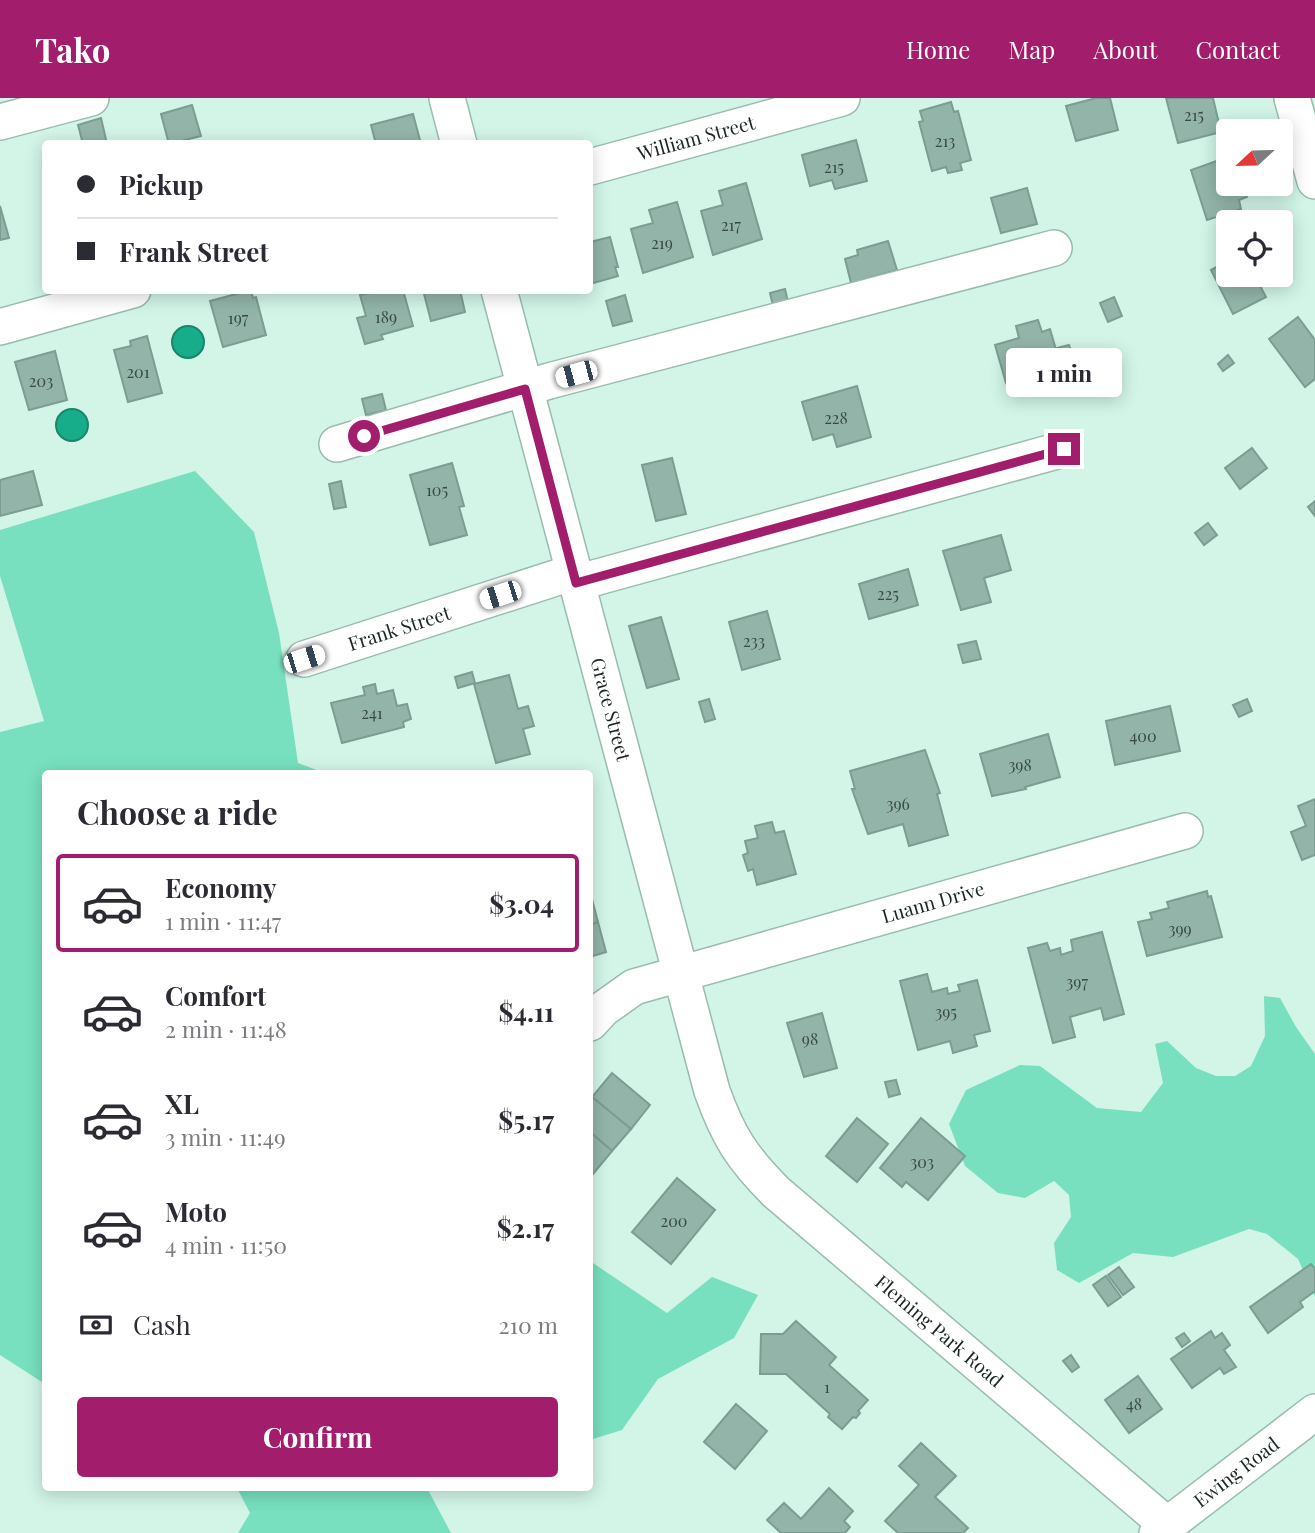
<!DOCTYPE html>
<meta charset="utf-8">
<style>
body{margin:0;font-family:"Playfair Display",serif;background:#f2f2f3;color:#2b2b33;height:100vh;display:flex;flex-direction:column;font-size:26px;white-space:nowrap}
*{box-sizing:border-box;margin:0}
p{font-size:23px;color:#7c7c81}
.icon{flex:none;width:38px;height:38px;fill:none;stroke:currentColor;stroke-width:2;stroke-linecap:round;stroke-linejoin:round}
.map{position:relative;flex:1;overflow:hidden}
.sheet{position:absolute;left:42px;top:672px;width:551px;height:721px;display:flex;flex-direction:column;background:#fff;border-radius:7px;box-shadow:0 4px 18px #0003}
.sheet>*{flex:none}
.hud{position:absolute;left:42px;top:42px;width:551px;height:154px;border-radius:7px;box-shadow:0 4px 18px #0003;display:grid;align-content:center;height:154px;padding:0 35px;background:#fff}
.needle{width:46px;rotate:248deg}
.fabs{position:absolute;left:1216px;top:21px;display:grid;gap:14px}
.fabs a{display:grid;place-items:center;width:77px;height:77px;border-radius:7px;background:#fff;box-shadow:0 4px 18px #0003;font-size:35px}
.end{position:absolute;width:32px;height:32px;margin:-16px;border:9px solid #a21d6b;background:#fff;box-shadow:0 0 0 4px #fff}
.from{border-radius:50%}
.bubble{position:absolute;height:49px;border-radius:7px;background:#fff;box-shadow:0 4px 18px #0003;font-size:23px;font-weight:700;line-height:49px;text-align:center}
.car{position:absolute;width:21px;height:42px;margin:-21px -10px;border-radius:9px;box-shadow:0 0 5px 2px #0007;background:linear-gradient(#fff 24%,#345 0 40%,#fff 0 76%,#345 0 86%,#fff 0)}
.hud b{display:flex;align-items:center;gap:24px;height:66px;font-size:26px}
.hud b+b{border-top:2px solid #e1e1e2}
.hud i{width:18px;height:18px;background:#2b2b33}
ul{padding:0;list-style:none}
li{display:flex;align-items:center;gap:21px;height:98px;margin:0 14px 10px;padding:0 21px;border:4px solid transparent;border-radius:7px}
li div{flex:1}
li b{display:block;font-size:26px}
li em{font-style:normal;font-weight:700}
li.selected{border-color:#a21d6b}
li>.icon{width:63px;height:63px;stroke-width:1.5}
h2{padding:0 35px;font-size:32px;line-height:84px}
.pay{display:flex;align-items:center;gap:18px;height:77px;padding:0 35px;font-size:26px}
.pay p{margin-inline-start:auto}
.cta{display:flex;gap:14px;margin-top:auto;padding:14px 35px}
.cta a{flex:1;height:80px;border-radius:7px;background:#a21d6b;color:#fff;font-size:28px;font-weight:700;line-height:80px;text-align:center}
header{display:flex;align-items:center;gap:42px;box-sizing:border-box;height:98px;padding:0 35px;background:#a21d6b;color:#fff}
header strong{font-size:33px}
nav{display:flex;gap:38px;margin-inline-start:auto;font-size:24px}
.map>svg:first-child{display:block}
</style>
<header>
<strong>Tako</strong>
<nav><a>Home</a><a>Map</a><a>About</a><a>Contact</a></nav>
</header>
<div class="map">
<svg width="1315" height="1435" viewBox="0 0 1315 1435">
<rect width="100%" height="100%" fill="#d2f5e8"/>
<g fill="#78e0bf">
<polygon points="195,373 254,434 279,535 298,665 325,675 46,676 45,1286 0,1257 0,634 44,623 0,478 0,432"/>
<polygon points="1264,898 1280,900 1296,929 1315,956 1315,1199 1298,1161 1267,1136 1249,1131 1173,1159 1133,1155 1079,1185 1057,1172 1054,1145 1071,1119 1069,1097 1054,1083 1025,1100 998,1095 965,1068 949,1026 966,992 1020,967 1040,968 1097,1010 1141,1014 1163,985 1155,946 1167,943 1196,970 1216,978 1235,978 1251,968 1265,938"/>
<polygon points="590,1163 667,1215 712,1179 758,1197 734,1240 658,1281 622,1332 590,1342"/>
<polygon points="237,1390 427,1390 451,1435 238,1435 250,1415"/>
</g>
<g fill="#18ad8a" stroke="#19856b" stroke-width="2">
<circle cx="188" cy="244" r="16"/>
<circle cx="72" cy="327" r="16"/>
</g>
<g fill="#93b5a9" stroke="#7c9d91" stroke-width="2">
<polygon points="1096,0 1110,0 1118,32 1076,43 1066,8"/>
<polygon points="1166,0 1213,0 1221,34 1178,45"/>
<polygon points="951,4 954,14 958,13 971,62 960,65 962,72 948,75 946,69 932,73 919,24 923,23 920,13"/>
<polygon points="192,7 201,38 169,46 161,16"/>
<polygon points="413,16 421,46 376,46 371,27"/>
<polygon points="101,20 107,46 83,46 78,27"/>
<polygon points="856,42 867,83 835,91 832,82 810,88 802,57"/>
<polygon points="1228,59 1228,86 1243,86 1247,99 1239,102 1241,111 1207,122 1191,72"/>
<polygon points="746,85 762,141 713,157 701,113 723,107 719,93"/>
<polygon points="1027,90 1037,126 1001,135 991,100"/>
<polygon points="677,104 693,159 643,175 631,131 653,125 649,112"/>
<polygon points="0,108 9,140 0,142"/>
<polygon points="610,139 618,169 615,169 618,178 590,186 590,144"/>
<polygon points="888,143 897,172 851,185 845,161 858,157 857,152"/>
<polygon points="1228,163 1228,177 1271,178 1258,184 1266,199 1233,216 1211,172"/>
<polygon points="785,191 788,204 773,208 770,195"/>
<polygon points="251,192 253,200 256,199 266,237 223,249 210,203"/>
<polygon points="369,192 403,192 413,228 381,237 383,241 365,246 357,220 366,218 360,197 370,195"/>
<polygon points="423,192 460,192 465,214 431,223"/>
<polygon points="625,197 632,223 613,228 606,203"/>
<polygon points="1114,199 1122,218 1108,224 1100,205"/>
<polygon points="1298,219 1315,242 1315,281 1305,289 1269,241"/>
<polygon points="1038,222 1042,234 1050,231 1061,269 1025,282 1024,279 1006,285 995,247 1019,240 1016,228"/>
<polygon points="147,238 162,295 128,304 114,252 131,248 130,243"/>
<polygon points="1069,247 1073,258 1060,262 1057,250"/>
<polygon points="55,253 67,302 29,312 15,264"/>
<polygon points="1228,257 1234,265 1223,273 1218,266"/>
<polygon points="857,288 871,339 837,349 833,336 813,342 802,304"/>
<polygon points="382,296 386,312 366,317 362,301"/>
<polygon points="1252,350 1267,370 1240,391 1225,370"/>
<polygon points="672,360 686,416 656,423 642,367"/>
<polygon points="452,365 464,408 459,409 467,437 430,447 410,377"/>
<polygon points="33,373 42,407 0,418 0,382"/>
<polygon points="341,383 346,409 334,411 329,386"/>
<polygon points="1315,403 1315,418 1308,409"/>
<polygon points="1208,425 1217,437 1204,447 1195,435"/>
<polygon points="1001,437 1011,472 984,480 991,504 961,512 943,453"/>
<polygon points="908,471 918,507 869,521 859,486"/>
<polygon points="767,513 780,561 742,572 729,524"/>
<polygon points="661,519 679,581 647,590 629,528"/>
<polygon points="976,543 981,561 963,565 958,547"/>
<polygon points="472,574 475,585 458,590 455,579"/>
<polygon points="509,577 518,611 528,608 534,628 523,631 530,656 496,665 474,586"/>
<polygon points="375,586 377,596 393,592 397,608 407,606 411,621 403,624 404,629 342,645 331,605 365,597 363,589"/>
<polygon points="709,601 715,621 705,624 699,604"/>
<polygon points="1247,601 1252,613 1239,619 1233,607"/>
<polygon points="1170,608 1180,653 1115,667 1106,623"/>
<polygon points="1048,636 1060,679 1025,689 1026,691 992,698 980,656"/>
<polygon points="925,652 940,695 937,696 948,737 909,748 903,726 868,736 852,691 855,691 850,673"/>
<polygon points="1315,701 1315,757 1302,762 1291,734 1306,728 1298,708"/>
<polygon points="772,724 775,735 784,733 796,776 757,787 753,771 748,773 743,757 748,755 745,743 758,740 755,728"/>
<polygon points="1207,793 1208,799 1211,798 1222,839 1147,858 1138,824 1152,821 1150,815 1169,810 1167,804"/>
<polygon points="590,794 598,824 590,827"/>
<polygon points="598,824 606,854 590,859 590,827"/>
<polygon points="1102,834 1124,916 1104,922 1101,910 1070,919 1075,939 1053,945 1028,850 1047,845 1050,853 1060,850 1061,857 1073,853 1071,842"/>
<polygon points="927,876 932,894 947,890 948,896 960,893 958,887 977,882 990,933 974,937 977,948 953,955 950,943 918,952 900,883"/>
<polygon points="822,915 837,970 804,979 787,925"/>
<polygon points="612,975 650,1007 631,1031 592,999"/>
<polygon points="896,982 900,996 889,999 885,984"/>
<polygon points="592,999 631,1031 612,1053 590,1034 590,1002"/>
<polygon points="857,1020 888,1046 857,1084 826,1058"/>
<polygon points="921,1020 965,1058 928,1102 906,1084 902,1089 880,1070"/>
<polygon points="590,1034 612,1053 593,1076 590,1073"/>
<polygon points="677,1080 715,1112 671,1166 632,1134"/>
<polygon points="1311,1166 1315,1171 1315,1193 1300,1204 1303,1209 1268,1235 1250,1209"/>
<polygon points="1119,1169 1134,1189 1123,1197 1108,1177"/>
<polygon points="1106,1178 1121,1199 1108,1208 1093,1187"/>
<polygon points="796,1223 836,1259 829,1267 868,1302 858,1313 860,1315 856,1320 853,1319 842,1331 828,1319 830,1316 786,1276 760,1276 761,1236 783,1236"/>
<polygon points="1211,1233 1215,1240 1222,1235 1230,1247 1224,1252 1236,1269 1224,1276 1220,1270 1192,1290 1171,1261"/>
<polygon points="1184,1235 1190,1243 1182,1249 1176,1240"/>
<polygon points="1071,1257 1079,1269 1072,1274 1063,1263"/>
<polygon points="1138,1278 1162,1311 1129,1335 1105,1302"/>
<polygon points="736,1306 767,1333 735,1371 704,1344"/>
<polygon points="921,1345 956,1378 935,1399 968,1430 963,1435 898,1435 885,1423 919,1387 899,1368"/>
<polygon points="829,1390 853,1413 844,1423 850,1429 845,1435 781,1435 767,1422 784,1405 801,1421"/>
</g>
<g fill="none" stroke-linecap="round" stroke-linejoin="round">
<defs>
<g id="minor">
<polyline points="447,0 459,46"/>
<polyline points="1292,0 1315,83"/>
<polyline points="0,24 91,0"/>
<path id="s1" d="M 590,69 L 842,0"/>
<path id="s2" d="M 499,192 L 712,993 C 728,1038 742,1060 776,1094 L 1166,1426"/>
<polyline points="0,229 133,192"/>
<polyline points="337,346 549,283 1054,150"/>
<polyline points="576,485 1064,351"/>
<path id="s3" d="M 304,561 L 574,474"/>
<path id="s4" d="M 590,925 L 603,911 L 634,889 L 1185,733"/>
<path id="s5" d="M 1157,1435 L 1315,1314"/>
</g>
</defs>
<use href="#minor" stroke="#9abcaf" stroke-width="38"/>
<use href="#minor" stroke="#fff" stroke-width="35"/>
</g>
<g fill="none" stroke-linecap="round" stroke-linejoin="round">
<polyline stroke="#a21d6b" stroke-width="9" points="364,338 525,291 576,485 1064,351"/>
</g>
<g text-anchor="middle" stroke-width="7" stroke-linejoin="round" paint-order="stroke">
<g font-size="16" fill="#384a44">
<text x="1194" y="23">215</text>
<text x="945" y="49">213</text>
<text x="834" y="75">215</text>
<text x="731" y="133">217</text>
<text x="662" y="151">219</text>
<text x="386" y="225">189</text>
<text x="238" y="226">197</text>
<text x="138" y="280">201</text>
<text x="41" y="289">203</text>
<text x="836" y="326">228</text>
<text x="437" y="398">105</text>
<text x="888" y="502">225</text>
<text x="754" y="549">233</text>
<text x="372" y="621">241</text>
<text x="1143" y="644">400</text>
<text x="1020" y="673">398</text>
<text x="898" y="712">396</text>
<text x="1180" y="837">399</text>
<text x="1077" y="890">397</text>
<text x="946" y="920">395</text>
<text x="810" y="947">98</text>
<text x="922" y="1070">303</text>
<text x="674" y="1129">200</text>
<text x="827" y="1295">1</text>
<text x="1134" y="1312">48</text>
</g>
<g font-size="19" fill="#1a2722" stroke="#eafef6">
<text dy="7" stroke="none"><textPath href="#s1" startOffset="110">William Street</textPath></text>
<text dy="7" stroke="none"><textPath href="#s3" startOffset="100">Frank Street</textPath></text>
<text dy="7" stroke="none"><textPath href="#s2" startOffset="434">Grace Street</textPath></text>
<text dy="7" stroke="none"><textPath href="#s4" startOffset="368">Luann Drive</textPath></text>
<text dy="7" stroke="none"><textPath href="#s2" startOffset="1164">Fleming Park Road</textPath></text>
<text dy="7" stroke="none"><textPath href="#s5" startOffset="100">Ewing Road</textPath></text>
</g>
</g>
</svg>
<div class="fabs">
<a><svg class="needle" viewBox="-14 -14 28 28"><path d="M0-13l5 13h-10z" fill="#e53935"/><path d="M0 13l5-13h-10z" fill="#7c7c81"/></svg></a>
<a><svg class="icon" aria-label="locate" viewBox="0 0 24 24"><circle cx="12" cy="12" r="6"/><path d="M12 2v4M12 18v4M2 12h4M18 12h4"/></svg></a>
</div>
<i class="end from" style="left:364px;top:338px"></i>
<i class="end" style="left:1064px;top:351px"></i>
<div class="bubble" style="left:1006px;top:250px;width:116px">1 min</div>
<i class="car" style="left:576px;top:276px;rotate:255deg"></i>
<i class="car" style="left:500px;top:497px;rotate:252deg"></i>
<i class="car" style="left:304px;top:561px;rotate:72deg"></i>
<div class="hud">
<b><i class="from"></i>Pickup</b>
<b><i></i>Frank Street</b>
</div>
<section class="sheet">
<h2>Choose a ride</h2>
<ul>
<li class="selected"><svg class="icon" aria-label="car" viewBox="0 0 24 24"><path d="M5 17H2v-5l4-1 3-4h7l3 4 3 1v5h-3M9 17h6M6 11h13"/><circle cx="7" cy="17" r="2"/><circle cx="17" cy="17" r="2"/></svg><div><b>Economy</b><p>1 min · 11:47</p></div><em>$3.04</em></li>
<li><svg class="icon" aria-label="car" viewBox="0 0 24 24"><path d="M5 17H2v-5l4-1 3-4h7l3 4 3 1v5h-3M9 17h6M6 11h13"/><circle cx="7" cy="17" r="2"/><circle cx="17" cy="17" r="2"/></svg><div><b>Comfort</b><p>2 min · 11:48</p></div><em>$4.11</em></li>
<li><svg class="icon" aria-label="car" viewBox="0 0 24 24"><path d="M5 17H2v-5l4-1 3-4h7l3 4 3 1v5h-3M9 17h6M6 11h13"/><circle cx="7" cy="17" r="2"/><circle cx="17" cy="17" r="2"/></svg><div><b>XL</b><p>3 min · 11:49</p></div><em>$5.17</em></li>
<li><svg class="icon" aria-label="car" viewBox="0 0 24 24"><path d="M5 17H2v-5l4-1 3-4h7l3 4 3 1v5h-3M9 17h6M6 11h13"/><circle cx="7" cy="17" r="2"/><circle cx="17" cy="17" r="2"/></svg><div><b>Moto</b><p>4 min · 11:50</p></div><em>$2.17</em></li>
</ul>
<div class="pay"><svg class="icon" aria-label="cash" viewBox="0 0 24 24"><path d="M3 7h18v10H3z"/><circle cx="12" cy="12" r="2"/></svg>Cash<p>210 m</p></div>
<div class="cta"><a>Confirm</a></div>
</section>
</div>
